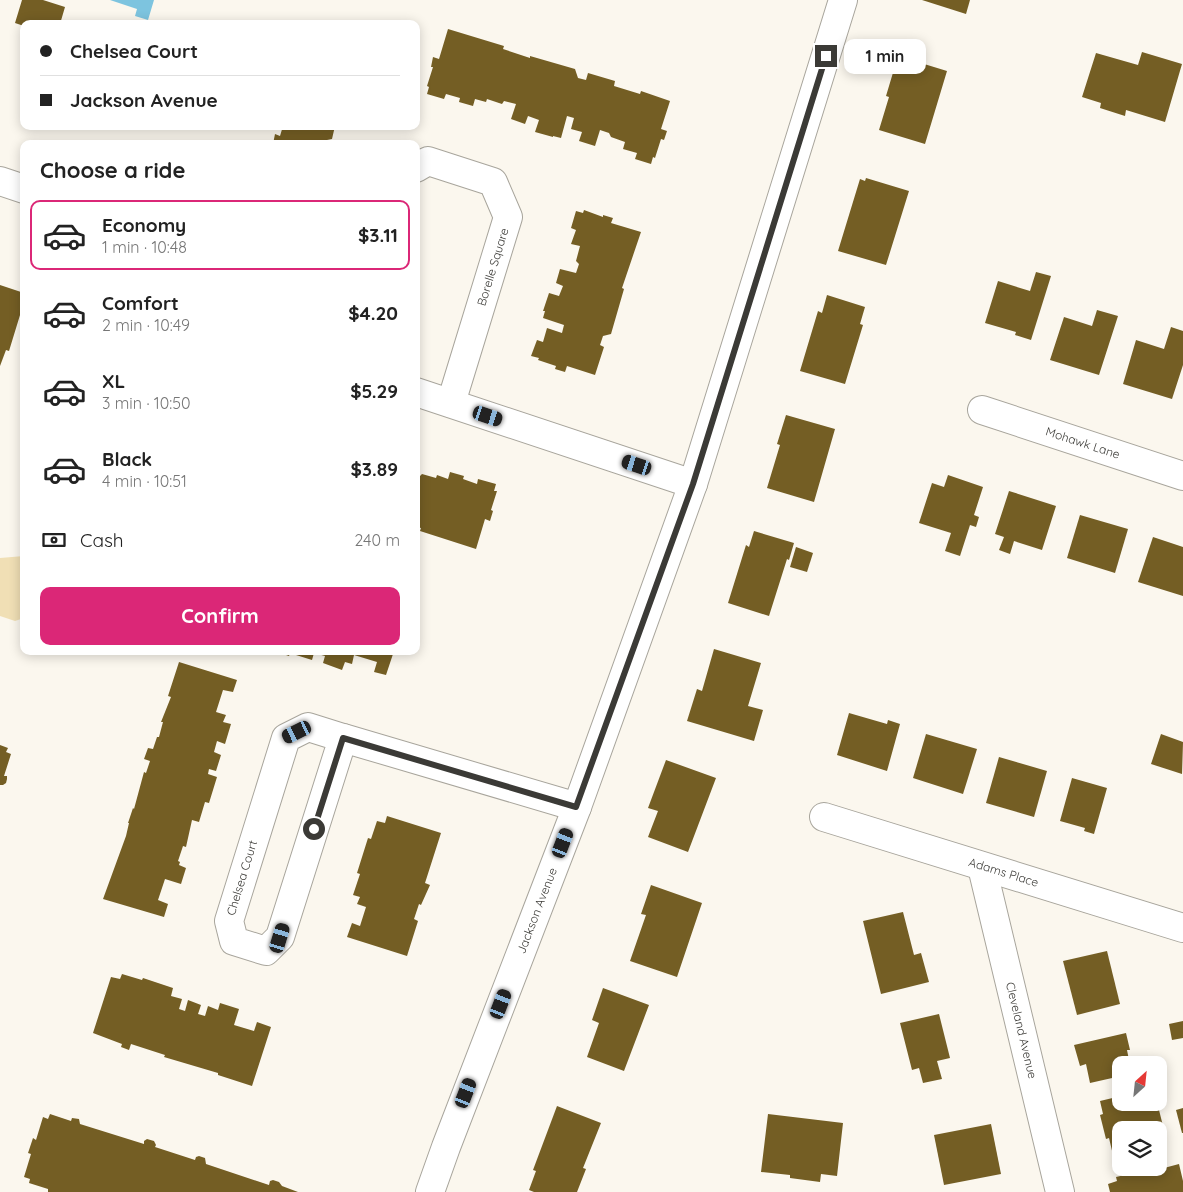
<!DOCTYPE html>
<meta charset="utf-8">
<style>
body{margin:0;font-family:Quicksand,sans-serif;background:#f2f2f2;color:#222;height:100vh;display:flex;flex-direction:column;font-size:19px;white-space:nowrap}
*{box-sizing:border-box;margin:0}
p{font-size:16px;color:#767676}
.icon{flex:none;width:28px;height:28px;fill:none;stroke:currentColor;stroke-width:2;stroke-linecap:round;stroke-linejoin:round}
.map{position:relative;flex:1;overflow:hidden}
.panel{position:absolute;left:20px;top:140px;width:400px;height:515px;display:flex;flex-direction:column;background:#fff;border-radius:10px;box-shadow:0 2px 12px #0003}
.panel>*{flex:none}
.banner{position:absolute;left:20px;top:20px;width:400px;height:110px;border-radius:10px;box-shadow:0 2px 12px #0003;display:grid;align-content:center;height:110px;padding:0 20px;background:#fff}
.needle{width:32px;rotate:27deg}
.tools{position:absolute;left:1112px;top:1056px;display:grid;gap:10px}
.tools a{display:grid;place-items:center;width:55px;height:55px;border-radius:10px;background:#fff;box-shadow:0 2px 12px #0003;font-size:25px}
.end{position:absolute;width:22px;height:22px;margin:-11px;border:6px solid #3b3a36;background:#fff;box-shadow:0 0 0 2px #fff}
.from{border-radius:50%}
.bubble{position:absolute;height:35px;border-radius:10px;background:#fff;box-shadow:0 2px 12px #0003;font-size:16px;font-weight:800;line-height:35px;text-align:center}
.car{position:absolute;width:15px;height:30px;margin:-15px -8px;border-radius:6px;box-shadow:0 0 4px 1px #0007;background:linear-gradient(#222 24%,#8ab4d8 0 40%,#222 0 76%,#8ab4d8 0 86%,#222 0)}
.banner b{display:flex;align-items:center;gap:18px;height:48px;font-size:19px}
.banner b+b{border-top:1px solid #e0e0e0}
.banner i{width:12px;height:12px;background:#222}
ul{padding:0;list-style:none}
li{display:flex;align-items:center;gap:15px;height:70px;margin:0 10px 8px;padding:0 10px;border:2px solid transparent;border-radius:10px}
li div{flex:1}
li b{display:block;font-size:19px}
li em{font-style:normal;font-weight:800}
li.selected{border-color:#db2777}
li>.icon{width:45px;height:45px;stroke-width:1.5}
h2{padding:0 20px;font-size:22px;line-height:60px}
.pay{display:flex;align-items:center;gap:12px;height:55px;padding:0 20px;font-size:19px}
.pay p{margin-inline-start:auto}
.button{display:flex;gap:10px;margin-top:auto;padding:10px 20px}
.button a{flex:1;height:58px;border-radius:10px;background:#db2777;color:#fff;font-size:20px;font-weight:800;line-height:58px;text-align:center}
.map>svg:first-child{display:block}
</style>
<div class="map">
<svg width="1183" height="1192" viewBox="0 0 1183 1192">
<rect width="100%" height="100%" fill="#fbf7ee"/>
<polygon fill="#f0dfb5" points="24,556 24,618 15,621 0,616 0,558"/>
<polygon fill="#7dc4df" points="110,0 154,0 148,20 135,16 137,9"/>
<g fill="#745e24">
<polygon points="22,0 43,0 65,7 60,24 24,24 24,26 15,23"/>
<polygon points="922,0 970,0 966,14"/>
<polygon points="448,29 504,46 503,49 530,58 530,56 575,69 578,78 586,80 588,73 615,81 614,86 640,94 641,91 670,101 661,129 667,131 664,140 661,139 655,158 653,157 651,164 635,159 637,153 623,149 625,142 611,137 609,133 600,130 595,146 579,141 582,132 571,129 574,118 567,116 561,138 553,136 553,137 535,132 539,120 528,116 525,124 511,119 516,104 504,101 502,104 487,99 486,102 475,99 473,106 459,102 460,98 446,94 444,99 427,94 429,87 427,86 433,67 431,67 433,57 439,59"/>
<polygon points="1142,52 1182,64 1165,122 1126,110 1125,116 1100,108 1101,103 1082,97 1096,53 1138,65"/>
<polygon points="898,56 947,71 925,144 879,130 889,97 886,96"/>
<polygon points="283,126 335,126 332,139 327,140 326,144 273,144 275,134 280,136"/>
<polygon points="866,178 909,191 886,265 838,251 860,179 865,181"/>
<polygon points="584,210 603,217 603,215 613,218 611,223 641,232 622,288 624,289 611,334 603,336 600,345 604,347 595,375 567,366 565,372 555,369 556,366 538,360 539,358 531,356 537,340 543,342 547,328 562,333 564,325 543,318 545,311 543,311 549,293 559,296 563,286 556,283 560,269 576,273 579,264 576,261 580,246 571,244 576,230 571,228 576,211 583,213"/>
<polygon points="1036,272 1051,276 1031,340 1015,335 1016,332 985,323 998,281 1030,291"/>
<polygon points="0,285 24,293 24,302 9,351 6,350 0,366"/>
<polygon points="827,295 865,307 860,324 863,325 845,384 800,371 818,311 822,313"/>
<polygon points="1097,310 1118,316 1099,375 1050,360 1064,317 1092,326"/>
<polygon points="1171,327 1183,331 1183,365 1172,399 1123,384 1136,340 1164,349"/>
<polygon points="786,415 835,429 814,502 767,488 780,445 777,444"/>
<polygon points="450,472 464,476 463,479 477,484 478,479 496,484 494,491 497,491 491,510 493,511 490,521 485,519 476,549 420,531 421,528 416,527 416,476 419,477 422,474 436,478 437,475 448,479"/>
<polygon points="948,475 983,487 974,515 979,517 976,527 970,525 960,556 945,551 951,533 919,523 932,483 944,487"/>
<polygon points="1009,491 1056,506 1042,550 1014,541 1010,554 999,550 1004,537 995,534"/>
<polygon points="1080,515 1128,529 1115,573 1067,558"/>
<polygon points="754,531 794,543 789,560 787,559 769,616 728,603 746,545 749,547"/>
<polygon points="1153,537 1183,547 1183,596 1138,582"/>
<polygon points="796,547 813,553 807,572 790,567"/>
<polygon points="714,649 761,663 748,706 763,710 754,741 687,721 697,689 702,691"/>
<polygon points="274,651 291,651 289,656"/>
<polygon points="297,651 394,651 386,675 374,672 377,662 354,655 352,664 345,662 342,670 323,663 325,656 314,653 312,660 296,655"/>
<polygon points="179,662 237,680 233,692 223,690 216,712 226,715 223,722 231,724 225,744 217,741 214,752 221,755 216,771 209,769 208,774 217,777 209,803 205,802 199,822 192,820 186,847 183,846 178,861 180,862 179,865 186,868 181,884 165,879 158,900 168,904 164,917 103,899 126,836 129,823 128,823 133,808 134,809 144,772 146,773 150,761 144,759 148,748 153,749 157,737 159,737 163,722 161,722 171,697 168,696"/>
<polygon points="849,713 887,724 888,720 900,724 887,771 837,755"/>
<polygon points="926,734 977,749 963,794 913,778"/>
<polygon points="1161,734 1183,742 1182,774 1151,764"/>
<polygon points="0,745 8,748 6,752 11,754 4,776 7,776 7,779 6,783 3,785 0,785"/>
<polygon points="999,757 1047,771 1034,817 986,803"/>
<polygon points="666,760 716,778 688,852 648,837 658,811 648,808"/>
<polygon points="1072,778 1107,788 1094,834 1084,831 1085,828 1060,821"/>
<polygon points="387,816 441,833 425,883 430,885 421,905 419,904 414,919 418,921 407,956 347,937 352,923 360,926 366,907 357,904 360,897 353,895 360,874 357,873 368,838 371,839 377,821 385,823"/>
<polygon points="651,885 702,903 677,977 630,961 646,915 641,914"/>
<polygon points="903,912 914,955 921,953 929,982 881,994 863,921"/>
<polygon points="1107,951 1120,1004 1077,1015 1063,961"/>
<polygon points="122,974 142,980 143,978 173,988 171,996 182,999 179,1009 185,1011 188,1000 201,1005 198,1014 205,1016 208,1006 218,1010 220,1003 239,1009 234,1025 254,1031 257,1022 271,1027 252,1086 218,1075 218,1073 164,1057 165,1055 131,1044 129,1050 121,1047 122,1044 93,1033 111,977 120,979"/>
<polygon points="603,988 649,1005 624,1071 587,1057 599,1023 592,1020"/>
<polygon points="939,1014 950,1058 937,1061 942,1079 923,1083 919,1068 912,1070 900,1023"/>
<polygon points="1183,1021 1183,1038 1172,1040 1169,1024"/>
<polygon points="1126,1033 1130,1050 1127,1050 1130,1065 1121,1065 1121,1076 1090,1083 1086,1064 1080,1066 1074,1045"/>
<polygon points="1121,1096 1121,1102 1157,1102 1167,1142 1159,1144 1159,1130 1121,1130 1121,1153 1113,1155 1109,1138 1106,1139 1100,1115 1103,1114 1100,1101"/>
<polygon points="557,1106 601,1123 583,1168 586,1169 577,1192 534,1192 529,1190 536,1171 533,1170"/>
<polygon points="1183,1108 1183,1133 1182,1133 1176,1110"/>
<polygon points="50,1114 71,1121 72,1118 79,1119 80,1124 144,1144 144,1141 147,1139 154,1141 156,1145 155,1147 195,1160 196,1157 199,1156 205,1158 206,1164 269,1185 270,1181 273,1180 279,1182 282,1186 298,1192 48,1192 48,1189 29,1183 30,1179 24,1177 31,1154 28,1153 33,1138 36,1140 43,1117 48,1119"/>
<polygon points="768,1114 843,1123 837,1176 821,1174 820,1182 790,1178 790,1175 761,1172"/>
<polygon points="991,1124 1001,1174 944,1185 934,1135"/>
<polygon points="1179,1164 1183,1181 1183,1192 1110,1192 1108,1184 1117,1181 1116,1177 1164,1166 1164,1168"/>
</g>
<g fill="none" stroke-linecap="round" stroke-linejoin="round">
<defs>
<g id="street">
<polyline points="416,168 428,161 493,182 508,217 451,403"/>
<polyline points="0,181 24,189"/>
<polyline points="416,392 693,484"/>
<path id="s1" d="M 982,410 L 1183,476"/>
<polygon points="308,727 343,738 280,937 266,951 234,941 229,921 286,738"/>
<polyline points="343,738 577,807"/>
<path id="s2" d="M 824,817 L 1183,928"/>
<path id="s3" d="M 982,867 L 1060,1192"/>
<path id="s4" d="M 430,1192 L 446,1147 L 577,807 L 693,484 L 843,0"/>
</g>
</defs>
<use href="#street" stroke="#a8a59c" stroke-width="30"/>
<use href="#street" stroke="#fff" stroke-width="28"/>
</g>
<g fill="none" stroke-linecap="round" stroke-linejoin="round">
<polyline stroke="#3b3a36" stroke-width="6" points="314,829 343,738 576,807 693,484 826,56"/>
</g>
<g text-anchor="middle" stroke-width="5" stroke-linejoin="round" paint-order="stroke">
<g font-size="12" fill="#3b3a36" stroke="#fff">
<text transform="translate(493 267) rotate(-73)" y="4">Borelle Square</text>
<text dy="4" stroke="none"><textPath href="#s1" startOffset="106">Mohawk Lane</textPath></text>
<text dy="4" stroke="none"><textPath href="#s2" startOffset="188">Adams Place</textPath></text>
<text transform="translate(242 878) rotate(-73)" y="4">Chelsea Court</text>
<text dy="4" stroke="none"><textPath href="#s4" startOffset="301">Jackson Avenue</textPath></text>
<text dy="4" stroke="none"><textPath href="#s3" startOffset="168">Cleveland Avenue</textPath></text>
</g>
</g>
</svg>
<div class="tools">
<a><svg class="needle" viewBox="-14 -14 28 28"><path d="M0-13l5 13h-10z" fill="#e53935"/><path d="M0 13l5-13h-10z" fill="#767676"/></svg></a>
<a><svg class="icon" aria-label="layers" viewBox="0 0 24 24"><path d="M12 4l9 5-9 5-9-5zM3 14l9 5 9-5"/></svg></a>
</div>
<i class="end from" style="left:314px;top:829px"></i>
<i class="end" style="left:826px;top:56px"></i>
<div class="bubble" style="left:844px;top:39px;width:82px">1 min</div>
<i class="car" style="left:488px;top:416px;rotate:108deg"></i>
<i class="car" style="left:637px;top:465px;rotate:288deg"></i>
<i class="car" style="left:297px;top:732px;rotate:244deg"></i>
<i class="car" style="left:563px;top:843px;rotate:21deg"></i>
<i class="car" style="left:280px;top:938px;rotate:17deg"></i>
<i class="car" style="left:501px;top:1004px;rotate:21deg"></i>
<i class="car" style="left:466px;top:1093px;rotate:21deg"></i>
<div class="banner">
<b><i class="from"></i>Chelsea Court</b>
<b><i></i>Jackson Avenue</b>
</div>
<section class="panel">
<h2>Choose a ride</h2>
<ul>
<li class="selected"><svg class="icon" aria-label="car" viewBox="0 0 24 24"><path d="M5 17H2v-5l4-1 3-4h7l3 4 3 1v5h-3M9 17h6M6 11h13"/><circle cx="7" cy="17" r="2"/><circle cx="17" cy="17" r="2"/></svg><div><b>Economy</b><p>1 min · 10:48</p></div><em>$3.11</em></li>
<li><svg class="icon" aria-label="car" viewBox="0 0 24 24"><path d="M5 17H2v-5l4-1 3-4h7l3 4 3 1v5h-3M9 17h6M6 11h13"/><circle cx="7" cy="17" r="2"/><circle cx="17" cy="17" r="2"/></svg><div><b>Comfort</b><p>2 min · 10:49</p></div><em>$4.20</em></li>
<li><svg class="icon" aria-label="car" viewBox="0 0 24 24"><path d="M5 17H2v-5l4-1 3-4h7l3 4 3 1v5h-3M9 17h6M6 11h13"/><circle cx="7" cy="17" r="2"/><circle cx="17" cy="17" r="2"/></svg><div><b>XL</b><p>3 min · 10:50</p></div><em>$5.29</em></li>
<li><svg class="icon" aria-label="car" viewBox="0 0 24 24"><path d="M5 17H2v-5l4-1 3-4h7l3 4 3 1v5h-3M9 17h6M6 11h13"/><circle cx="7" cy="17" r="2"/><circle cx="17" cy="17" r="2"/></svg><div><b>Black</b><p>4 min · 10:51</p></div><em>$3.89</em></li>
</ul>
<div class="pay"><svg class="icon" aria-label="cash" viewBox="0 0 24 24"><path d="M3 7h18v10H3z"/><circle cx="12" cy="12" r="2"/></svg>Cash<p>240 m</p></div>
<div class="button"><a>Confirm</a></div>
</section>
</div>
